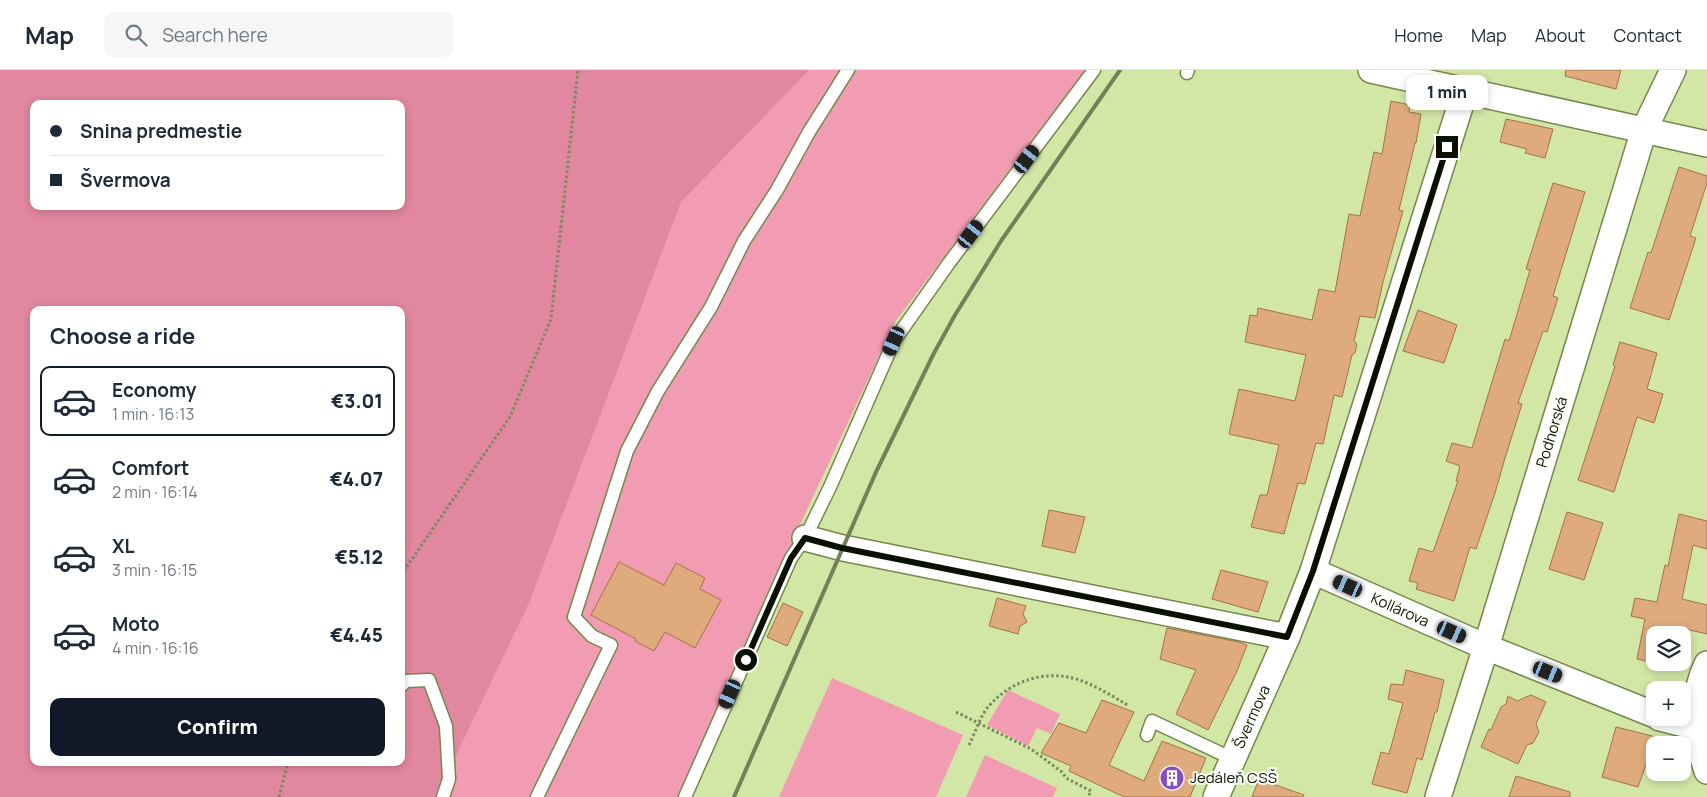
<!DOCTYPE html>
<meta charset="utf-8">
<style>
body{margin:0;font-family:Manrope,sans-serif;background:#f6f6f7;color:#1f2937;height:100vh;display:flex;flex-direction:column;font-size:19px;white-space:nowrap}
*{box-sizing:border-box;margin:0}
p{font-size:16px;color:#747a83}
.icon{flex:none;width:28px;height:28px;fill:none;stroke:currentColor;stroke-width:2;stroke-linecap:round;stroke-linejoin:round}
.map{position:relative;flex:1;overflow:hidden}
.sheet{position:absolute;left:30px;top:236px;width:375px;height:460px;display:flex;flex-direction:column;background:#fff;border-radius:10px;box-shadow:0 2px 8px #0003}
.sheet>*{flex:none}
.top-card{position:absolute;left:30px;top:30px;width:375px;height:110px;border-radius:10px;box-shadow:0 2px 8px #0003;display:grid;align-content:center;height:110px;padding:0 20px;background:#fff}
.fabs{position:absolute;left:1646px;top:556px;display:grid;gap:10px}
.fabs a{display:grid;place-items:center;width:45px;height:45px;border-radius:10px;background:#fff;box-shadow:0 2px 8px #0003;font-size:25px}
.end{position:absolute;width:22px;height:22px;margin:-11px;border:6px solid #0a1000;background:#fff;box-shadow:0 0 0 2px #fff}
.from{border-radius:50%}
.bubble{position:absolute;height:35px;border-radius:10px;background:#fff;box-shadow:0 2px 8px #0003;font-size:16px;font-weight:800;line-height:35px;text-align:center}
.car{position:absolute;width:15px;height:30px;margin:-15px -8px;border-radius:6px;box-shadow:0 0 4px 1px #0007;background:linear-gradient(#222 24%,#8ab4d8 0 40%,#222 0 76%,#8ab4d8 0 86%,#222 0)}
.top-card b{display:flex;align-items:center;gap:18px;height:48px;font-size:19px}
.top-card b+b{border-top:1px solid #e0e1e3}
.top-card i{width:12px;height:12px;background:#1f2937}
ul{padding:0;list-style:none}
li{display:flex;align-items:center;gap:15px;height:70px;margin:0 10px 8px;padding:0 10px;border:2px solid transparent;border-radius:10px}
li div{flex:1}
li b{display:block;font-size:19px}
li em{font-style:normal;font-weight:800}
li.active{border-color:#111827}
li>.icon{width:45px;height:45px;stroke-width:1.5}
h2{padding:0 20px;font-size:22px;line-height:60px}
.cta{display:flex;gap:10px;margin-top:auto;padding:10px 20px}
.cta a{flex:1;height:58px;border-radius:10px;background:#111827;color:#fff;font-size:20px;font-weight:800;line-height:58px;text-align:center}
header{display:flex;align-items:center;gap:30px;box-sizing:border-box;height:70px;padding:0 25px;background:#fff;border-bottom:1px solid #e0e1e3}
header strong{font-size:24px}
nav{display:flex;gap:28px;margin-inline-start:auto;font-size:18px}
.search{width:350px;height:45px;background:#f6f6f7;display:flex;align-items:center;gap:12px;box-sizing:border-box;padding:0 18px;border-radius:10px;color:#747a83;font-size:19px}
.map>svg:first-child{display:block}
</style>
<header>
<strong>Map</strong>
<div class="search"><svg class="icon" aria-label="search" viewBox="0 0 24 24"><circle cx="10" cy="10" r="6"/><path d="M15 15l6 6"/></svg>Search here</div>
<nav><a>Home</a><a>Map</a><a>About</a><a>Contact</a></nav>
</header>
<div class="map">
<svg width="1707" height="727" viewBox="0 0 1707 727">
<rect width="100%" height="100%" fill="#d2e6a6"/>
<g fill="#f19cb2">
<polygon points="698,0 1085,0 895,252 799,457 679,727 306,727 401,692"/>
<polygon points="832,608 963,665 936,727 779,727"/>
<polygon points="1008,620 1060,644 1051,664 1037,658 1028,676 987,655"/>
<polygon points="985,685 1057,718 1053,727 966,727"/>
</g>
<path fill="#e187a0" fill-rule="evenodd" d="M 0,0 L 809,0 L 681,132 L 529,533 L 436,727 L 0,727 ZM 34,34 L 401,34 L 401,136 L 34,136 ZM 34,240 L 401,240 L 401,692 L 34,692 Z"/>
<g fill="#dfab7d" stroke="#a37245">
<polygon points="1566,0 1621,0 1616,19 1565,6"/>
<polygon points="1391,31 1410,35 1409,42 1421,44 1416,73 1415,73 1399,140 1403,141 1383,212 1375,248 1360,246 1354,271 1357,274 1355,283 1352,285 1342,327 1334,325 1323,374 1316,373 1305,414 1298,413 1284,464 1251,457 1260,425 1267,425 1279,375 1229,364 1239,319 1295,331 1306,285 1245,272 1250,245 1257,246 1258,238 1312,250 1319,219 1335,222 1349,144 1360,146 1374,82 1382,84"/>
<polygon points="1506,49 1553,59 1545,88 1525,83 1527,79 1500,72"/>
<polygon points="1679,97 1707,106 1707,113 1690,166 1696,168 1669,250 1630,238 1648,182 1651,183"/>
<polygon points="1553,113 1585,122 1553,226 1558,228 1547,262 1543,261 1518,333 1522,334 1505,388 1495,423 1476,479 1470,477 1454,531 1416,519 1418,513 1409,511 1419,478 1433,482 1458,411 1456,411 1460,396 1446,391 1452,373 1472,378 1505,269 1509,271 1530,200 1526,199"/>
<polygon points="1418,240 1457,255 1444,293 1403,281"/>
<polygon points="1620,272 1657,283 1647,319 1663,324 1654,353 1637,347 1614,422 1578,410 1615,296 1613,295"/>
<polygon points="1049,440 1085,447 1075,483 1042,476"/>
<polygon points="1567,442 1603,453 1584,510 1549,499"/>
<polygon points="1679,444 1707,451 1707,479 1693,475 1682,529 1707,535 1707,564 1681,558 1680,565 1655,565 1655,592 1676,592 1676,597 1637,589 1645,549 1631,546 1635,528 1657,532 1665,495 1668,496"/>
<polygon points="619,492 664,515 676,493 705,508 700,519 721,530 695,578 665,562 654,581 635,571 636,569 591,545"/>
<polygon points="1221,500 1268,512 1258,542 1212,529"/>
<polygon points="997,528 1026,536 1023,544 1027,552 1020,556 1018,564 989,556"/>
<polygon points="783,533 803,542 787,576 767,567"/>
<polygon points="1167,558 1239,572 1247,575 1237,601 1208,660 1176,644 1196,600 1160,589"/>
<polygon points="1406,600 1444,610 1437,642 1435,642 1422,690 1417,688 1407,723 1372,714 1381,682 1389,684 1403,633 1388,629 1391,614 1403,615"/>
<polygon points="1531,625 1546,632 1536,654 1539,662 1533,673 1527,675 1518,694 1481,677 1489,659 1491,660 1501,637 1506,634 1508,626 1517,631"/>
<polygon points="1102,630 1134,642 1109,695 1144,711 1162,671 1206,688 1190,727 1124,727 1069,701 1071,696 1041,683 1059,653 1086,663"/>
<polygon points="1616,657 1656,667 1638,717 1602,707"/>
<polygon points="1516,706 1570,722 1570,727 1509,727"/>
<polygon points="1259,709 1304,725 1303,727 1252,727"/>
</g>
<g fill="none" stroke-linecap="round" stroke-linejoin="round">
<defs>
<g id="lane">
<polyline points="1187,3 1188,0"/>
<polyline points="401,616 406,611 429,610 446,656 449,709 443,727"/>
<polyline points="1147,665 1152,651 1233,689"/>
<polyline points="537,727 611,575 592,566 574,547 627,381 658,321 711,237 744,171 777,120 809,62 848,0"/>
<polyline points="685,727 791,488 805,468 830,417 894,271 949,193 1094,0"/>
</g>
<g id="street">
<polyline points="1371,0 1707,74"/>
<polyline points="805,468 843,478 1287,567"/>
<polyline points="1313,501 1486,577 1655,645"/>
<path d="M 1707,594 C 1690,629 1695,665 1707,701"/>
<polyline points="1660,648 1707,660"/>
<polyline points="1216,727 1287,567 1313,501 1465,21"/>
<polyline points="1438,727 1486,577 1644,60 1673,0"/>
</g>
</defs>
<use href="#lane" stroke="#75874b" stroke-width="15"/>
<use href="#street" stroke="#75874b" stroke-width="28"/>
<g stroke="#7b895e" stroke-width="3" stroke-dasharray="2.5 2.5" stroke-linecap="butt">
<polyline points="401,505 510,347 551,249 578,0"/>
<polyline points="956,642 1031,679 1062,702 1066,708 1091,721 1088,727"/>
<path d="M 969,675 C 975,663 980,647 988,637 C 1011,610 1048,598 1082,611 C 1098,617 1114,627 1129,636"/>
<polyline points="279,727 288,692"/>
</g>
<use href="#lane" stroke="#fff" stroke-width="12"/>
<use href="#street" stroke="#fff" stroke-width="25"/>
<polyline stroke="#748158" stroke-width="4" points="734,727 876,402 934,283 955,245 1001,171 1120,0"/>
</g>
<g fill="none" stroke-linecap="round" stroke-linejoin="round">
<polyline stroke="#0a1000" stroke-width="6" points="746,590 791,488 805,468 842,478 1287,567 1313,501 1447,77"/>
</g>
<defs>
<symbol id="building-disc" viewBox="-11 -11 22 22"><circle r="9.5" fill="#854dc4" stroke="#fcfef8"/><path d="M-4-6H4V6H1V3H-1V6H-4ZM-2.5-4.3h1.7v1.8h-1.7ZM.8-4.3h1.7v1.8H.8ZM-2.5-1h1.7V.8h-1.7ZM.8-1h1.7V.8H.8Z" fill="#fff"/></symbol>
</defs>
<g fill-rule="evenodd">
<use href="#building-disc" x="1158" y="694" width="28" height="28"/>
</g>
<g text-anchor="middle" stroke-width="4" stroke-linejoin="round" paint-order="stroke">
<g font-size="15" fill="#0a1000" stroke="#fcfef8">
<text transform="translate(1552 362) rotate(-73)" y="5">Podhorská</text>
<text transform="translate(1400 540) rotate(24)" y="5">Kollárova</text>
<text transform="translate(1252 647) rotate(-66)" y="5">Švermova</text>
</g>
<g font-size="15" fill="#0a1000" stroke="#fcfef8" text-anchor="start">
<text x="1190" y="713">Jedáleň CSŠ</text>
</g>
</g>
</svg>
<div class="fabs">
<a><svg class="icon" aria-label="layers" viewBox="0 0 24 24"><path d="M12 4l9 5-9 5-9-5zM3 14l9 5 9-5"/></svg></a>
<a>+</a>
<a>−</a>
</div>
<i class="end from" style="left:746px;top:590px"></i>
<i class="end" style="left:1447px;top:77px"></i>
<div class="bubble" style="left:1406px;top:5px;width:82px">1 min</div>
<i class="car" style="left:1027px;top:89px;rotate:37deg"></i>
<i class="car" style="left:971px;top:164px;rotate:37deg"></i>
<i class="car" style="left:894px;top:271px;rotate:204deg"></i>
<i class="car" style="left:1348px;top:516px;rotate:294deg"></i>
<i class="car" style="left:1452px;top:562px;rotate:114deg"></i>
<i class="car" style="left:1548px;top:602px;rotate:112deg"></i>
<i class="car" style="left:730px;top:624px;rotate:204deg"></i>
<div class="top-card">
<b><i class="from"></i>Snina predmestie</b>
<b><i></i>Švermova</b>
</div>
<section class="sheet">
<h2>Choose a ride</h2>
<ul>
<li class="active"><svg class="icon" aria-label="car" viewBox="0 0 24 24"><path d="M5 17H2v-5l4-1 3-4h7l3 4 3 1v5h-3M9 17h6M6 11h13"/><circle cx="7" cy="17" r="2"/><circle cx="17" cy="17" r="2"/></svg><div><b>Economy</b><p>1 min · 16:13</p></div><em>€3.01</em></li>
<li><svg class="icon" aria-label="car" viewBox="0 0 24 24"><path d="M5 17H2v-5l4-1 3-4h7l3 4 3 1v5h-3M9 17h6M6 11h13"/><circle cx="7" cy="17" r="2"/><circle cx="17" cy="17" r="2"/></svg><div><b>Comfort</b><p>2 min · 16:14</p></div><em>€4.07</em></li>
<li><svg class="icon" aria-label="car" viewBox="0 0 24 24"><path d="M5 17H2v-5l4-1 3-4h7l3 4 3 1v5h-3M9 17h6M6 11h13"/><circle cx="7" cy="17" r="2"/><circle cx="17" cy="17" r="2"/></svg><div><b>XL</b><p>3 min · 16:15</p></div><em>€5.12</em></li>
<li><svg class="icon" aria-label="car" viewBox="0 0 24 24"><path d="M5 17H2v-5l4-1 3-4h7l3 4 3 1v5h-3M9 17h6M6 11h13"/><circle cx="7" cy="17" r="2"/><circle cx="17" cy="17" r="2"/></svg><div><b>Moto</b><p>4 min · 16:16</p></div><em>€4.45</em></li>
</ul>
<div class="cta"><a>Confirm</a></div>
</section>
</div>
